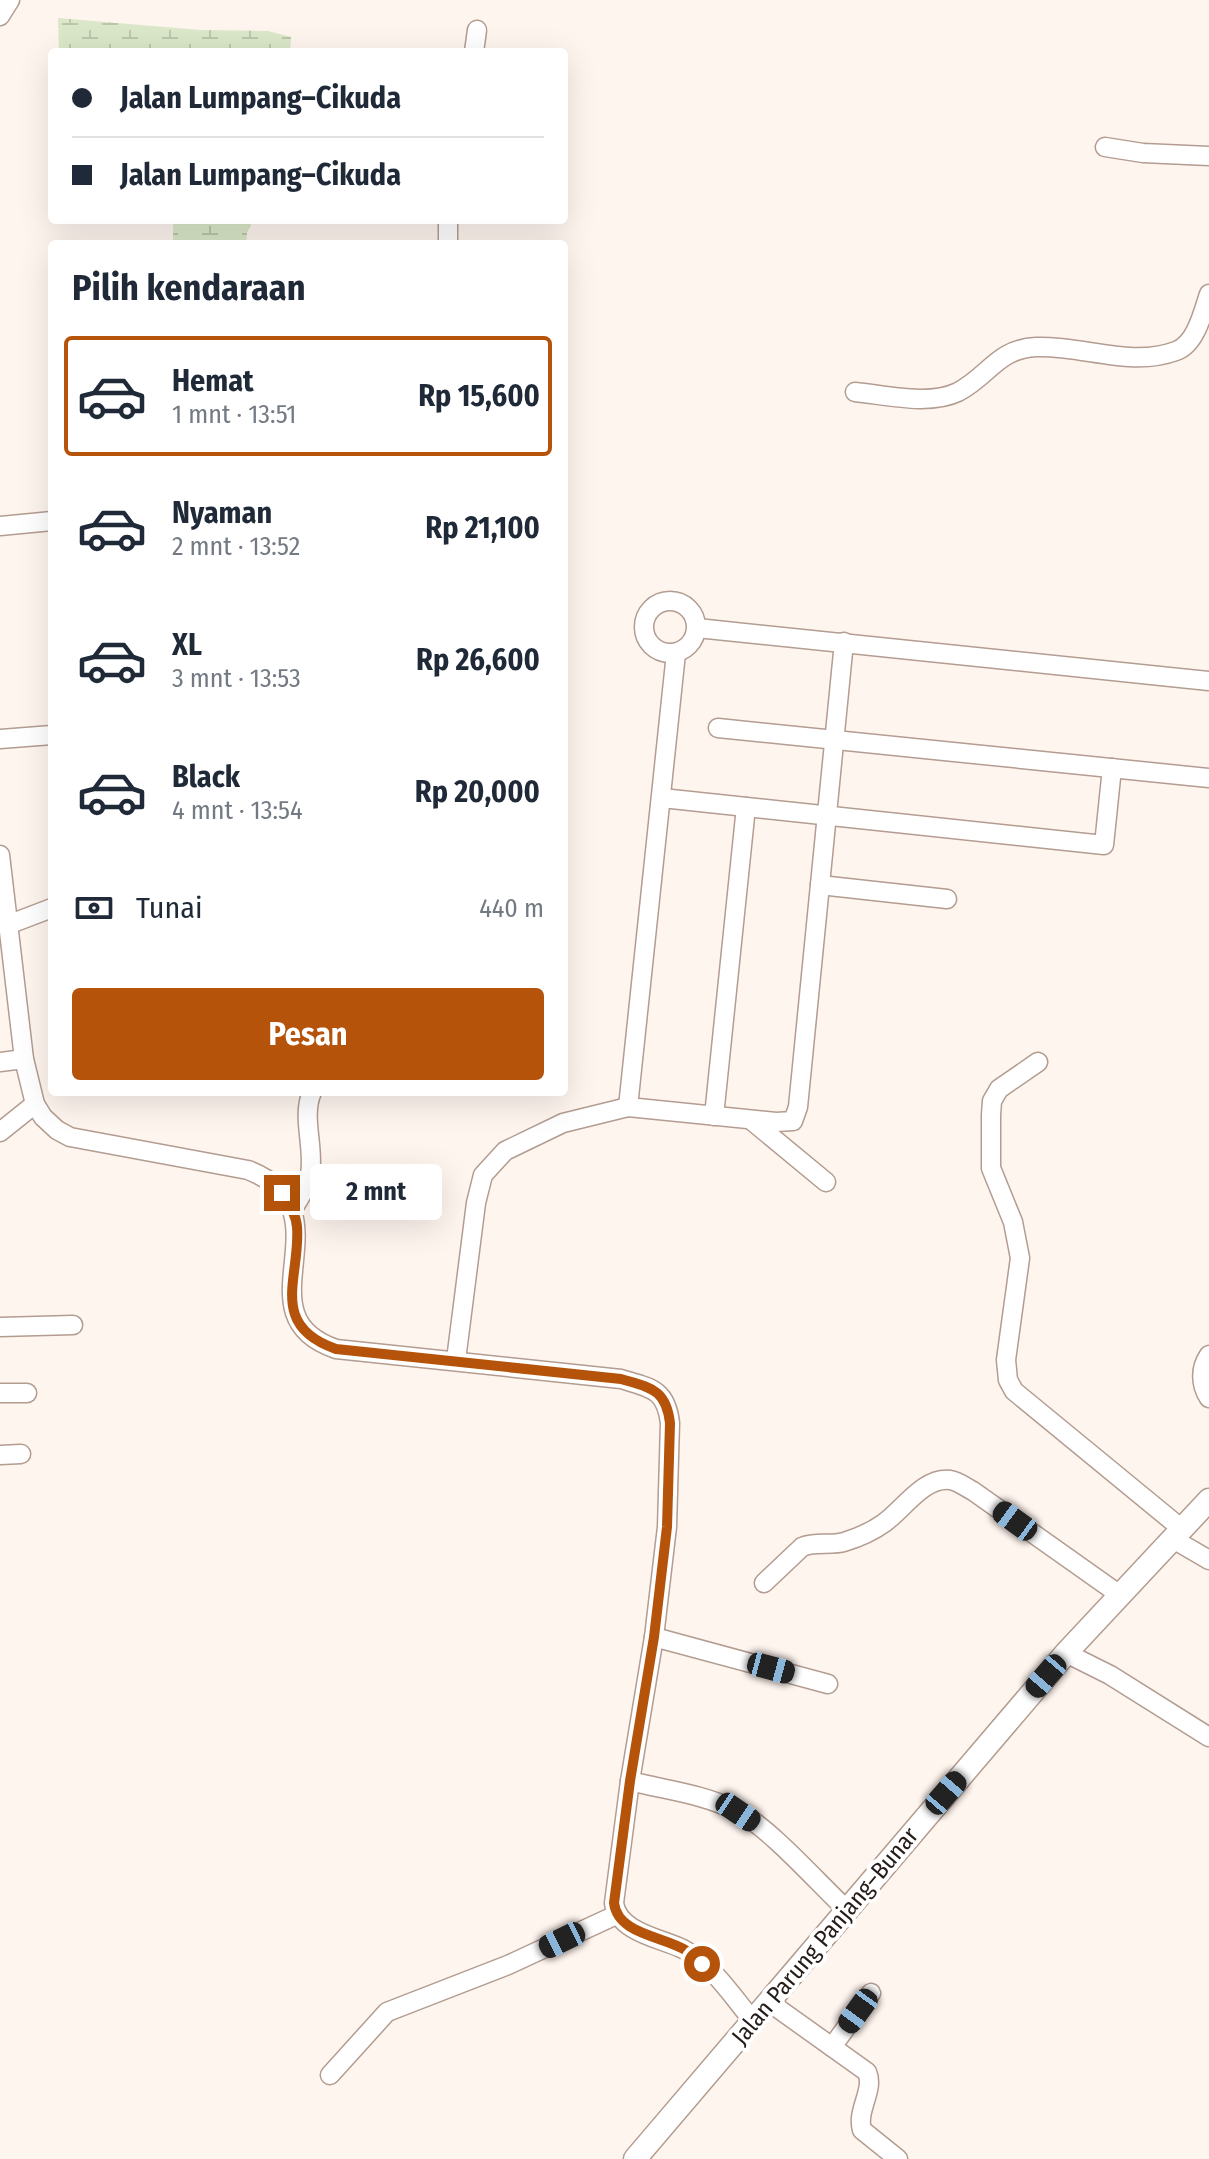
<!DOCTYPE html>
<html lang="id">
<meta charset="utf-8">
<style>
body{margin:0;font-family:"Fira Sans Condensed",sans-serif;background:#f2f2f3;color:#1f2937;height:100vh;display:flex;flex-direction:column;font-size:30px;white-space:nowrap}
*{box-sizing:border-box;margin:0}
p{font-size:26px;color:#747a83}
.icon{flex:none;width:44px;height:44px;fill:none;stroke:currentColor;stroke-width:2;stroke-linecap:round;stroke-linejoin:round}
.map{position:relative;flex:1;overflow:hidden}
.panel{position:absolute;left:48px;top:240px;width:520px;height:856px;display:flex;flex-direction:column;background:#fff;border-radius:8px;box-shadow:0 8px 32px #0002}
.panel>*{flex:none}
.banner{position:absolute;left:48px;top:48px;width:520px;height:176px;border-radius:8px;box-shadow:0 8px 32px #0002;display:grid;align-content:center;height:176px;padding:0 24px;background:#fff}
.end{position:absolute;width:36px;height:36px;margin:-18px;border:10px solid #b45309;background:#fff;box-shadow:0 0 0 4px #fff}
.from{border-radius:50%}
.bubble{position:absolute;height:56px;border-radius:8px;background:#fff;box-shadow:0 8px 32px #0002;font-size:26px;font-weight:700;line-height:56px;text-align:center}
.car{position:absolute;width:24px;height:48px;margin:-24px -12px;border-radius:10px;box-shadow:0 0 6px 2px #0007;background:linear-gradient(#222 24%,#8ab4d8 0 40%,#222 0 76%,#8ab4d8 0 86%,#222 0)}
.banner b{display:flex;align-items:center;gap:28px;height:76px;font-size:30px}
.banner b+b{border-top:2px solid #e0e1e3}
.banner i{width:20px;height:20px;background:#1f2937}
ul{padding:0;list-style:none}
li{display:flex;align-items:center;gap:24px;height:120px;margin:0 16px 12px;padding:0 8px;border:4px solid transparent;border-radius:8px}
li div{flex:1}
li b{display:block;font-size:30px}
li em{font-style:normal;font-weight:700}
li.selected{border-color:#b45309}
li>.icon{width:72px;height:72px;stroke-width:1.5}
h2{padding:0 24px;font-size:36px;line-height:96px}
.pay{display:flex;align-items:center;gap:20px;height:88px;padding:0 24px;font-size:30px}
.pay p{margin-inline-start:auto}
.button{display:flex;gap:16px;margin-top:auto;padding:16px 24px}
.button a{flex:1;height:92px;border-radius:8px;background:#b45309;color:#fff;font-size:32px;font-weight:700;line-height:92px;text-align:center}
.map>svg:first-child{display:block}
</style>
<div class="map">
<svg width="1209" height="2159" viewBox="0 0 1209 2159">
<defs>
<pattern id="wetland-marsh" width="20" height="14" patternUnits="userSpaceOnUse" patternTransform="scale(2)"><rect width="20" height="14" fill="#dae7c8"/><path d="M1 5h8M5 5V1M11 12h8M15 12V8" fill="none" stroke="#bbc6ab"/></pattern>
</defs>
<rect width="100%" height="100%" fill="#fff5ef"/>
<g fill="url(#wetland-marsh)">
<polygon points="58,18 200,30 268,31 291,37 290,52 59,52"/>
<polygon points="173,220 253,220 247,233 246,244 173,244"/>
</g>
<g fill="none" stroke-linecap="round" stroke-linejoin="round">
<defs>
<g id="minor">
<polyline points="0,16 10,0"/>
<polyline points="474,52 477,30"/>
<polyline points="1105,147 1143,153 1209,156"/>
<polyline points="448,244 448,220"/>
<path d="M 855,392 C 886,395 929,406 958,392 C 989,376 997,349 1036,347 C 1083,345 1130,368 1176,351 C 1196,344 1203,312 1209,294"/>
<polyline points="0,526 52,521"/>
<circle cx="670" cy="627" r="26"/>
<polyline points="697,628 1209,681"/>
<polyline points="718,728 1209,778"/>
<polyline points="0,739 52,735"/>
<polyline points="662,798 1104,845 1112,768"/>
<path d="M 0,855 L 24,1059 L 35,1104 L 43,1117 L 57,1130 L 70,1137 L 248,1170 C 353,1211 236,1315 336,1349 L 621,1379 C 651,1388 666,1389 670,1423 L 667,1527 L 654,1637 L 630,1781 L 614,1903 C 618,1932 660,1938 683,1949 C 712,1964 733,1997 753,2021"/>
<polyline points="820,885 947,899"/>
<polyline points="10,924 52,908"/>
<polyline points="0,1062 24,1059"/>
<polyline points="1038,1062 999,1089 992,1101 991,1115 991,1168 1013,1222 1020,1258 1006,1360 1008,1380 1014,1391 1182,1529"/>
<polyline points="628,1107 676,653"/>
<polyline points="714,1116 746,807"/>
<polyline points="751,1120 826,1182"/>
<polyline points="0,1132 35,1104"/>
<path d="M 293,1209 C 299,1198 308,1187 310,1175 C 315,1148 301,1117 312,1092"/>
<polyline points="0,1327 73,1325"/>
<path d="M 1209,1355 C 1200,1368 1200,1384 1209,1398"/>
<polyline points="456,1360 476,1203 483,1175 505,1151 563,1123 628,1107 776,1122 793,1121 798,1107 844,642"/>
<polyline points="0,1393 27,1393"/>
<polyline points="0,1455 21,1454"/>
<polyline points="1173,1539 1209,1560"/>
<path d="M 764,1583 L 802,1547 C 815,1541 831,1546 844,1542 C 857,1538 873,1531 884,1523 C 903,1510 923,1477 950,1480 C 958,1481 967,1488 973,1491 L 1120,1595"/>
<polyline points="654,1637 828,1684"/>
<polyline points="1066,1653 1110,1675 1209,1737"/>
<path d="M 630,1781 C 665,1790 704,1794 737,1811 C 770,1828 817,1882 846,1909"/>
<path d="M 769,2002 L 867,2072 C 875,2090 856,2110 862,2130 L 898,2159"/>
<polyline points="832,2047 871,1993"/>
<polyline points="330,2075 387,2012 508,1965 616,1915"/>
</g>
<polyline id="major" points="635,2159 1066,1653 1209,1500"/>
</defs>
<use href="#minor" stroke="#b39c90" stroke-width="21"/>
<use href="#major" stroke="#b39c90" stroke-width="25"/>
<use href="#minor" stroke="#fff" stroke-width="18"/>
<use href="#major" stroke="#fff" stroke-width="22"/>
</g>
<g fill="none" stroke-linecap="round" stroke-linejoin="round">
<path stroke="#b45309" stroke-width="10" d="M 282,1193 C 289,1203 296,1214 297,1227 C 301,1276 267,1325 336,1349 L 621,1379 C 651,1388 666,1389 670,1423 L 667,1527 L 654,1637 L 630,1781 L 614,1903 C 618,1935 664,1936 687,1951 C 692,1954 697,1960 702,1964"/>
</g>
<g text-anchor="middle" stroke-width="8" stroke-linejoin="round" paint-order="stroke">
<g font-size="24" fill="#251c18" stroke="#fff">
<text transform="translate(825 1936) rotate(-50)" y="8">Jalan Parung Panjang–Bunar</text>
</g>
</g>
</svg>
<i class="end from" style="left:702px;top:1964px"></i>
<i class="end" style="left:282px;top:1193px"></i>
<div class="bubble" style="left:310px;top:1164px;width:132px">2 mnt</div>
<i class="car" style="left:1015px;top:1521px;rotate:306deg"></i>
<i class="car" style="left:771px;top:1668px;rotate:105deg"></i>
<i class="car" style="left:1046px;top:1676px;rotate:221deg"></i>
<i class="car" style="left:946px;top:1793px;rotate:41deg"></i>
<i class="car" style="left:738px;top:1812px;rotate:124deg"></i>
<i class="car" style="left:562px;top:1940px;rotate:244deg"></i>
<i class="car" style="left:858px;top:2011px;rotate:216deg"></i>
<div class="banner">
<b><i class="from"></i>Jalan Lumpang–Cikuda</b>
<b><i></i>Jalan Lumpang–Cikuda</b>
</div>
<section class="panel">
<h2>Pilih kendaraan</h2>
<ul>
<li class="selected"><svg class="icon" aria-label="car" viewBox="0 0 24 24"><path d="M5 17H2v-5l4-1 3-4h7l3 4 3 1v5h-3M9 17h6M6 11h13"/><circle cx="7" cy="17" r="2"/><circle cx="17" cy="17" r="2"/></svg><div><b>Hemat</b><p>1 mnt · 13:51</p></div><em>Rp 15,600</em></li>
<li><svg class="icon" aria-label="car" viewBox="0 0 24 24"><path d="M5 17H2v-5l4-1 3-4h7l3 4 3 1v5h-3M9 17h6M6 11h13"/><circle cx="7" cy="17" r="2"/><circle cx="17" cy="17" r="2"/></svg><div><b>Nyaman</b><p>2 mnt · 13:52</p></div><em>Rp 21,100</em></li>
<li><svg class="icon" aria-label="car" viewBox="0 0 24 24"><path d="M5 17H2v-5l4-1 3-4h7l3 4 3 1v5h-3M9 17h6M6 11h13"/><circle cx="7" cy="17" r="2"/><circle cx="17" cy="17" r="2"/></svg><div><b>XL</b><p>3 mnt · 13:53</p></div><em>Rp 26,600</em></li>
<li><svg class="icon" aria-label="car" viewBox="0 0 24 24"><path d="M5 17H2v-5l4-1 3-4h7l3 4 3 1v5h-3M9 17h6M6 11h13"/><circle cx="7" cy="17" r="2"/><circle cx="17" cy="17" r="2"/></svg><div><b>Black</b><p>4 mnt · 13:54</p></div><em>Rp 20,000</em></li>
</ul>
<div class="pay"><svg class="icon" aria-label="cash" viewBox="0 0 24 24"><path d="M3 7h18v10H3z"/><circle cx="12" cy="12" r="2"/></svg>Tunai<p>440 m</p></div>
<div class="button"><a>Pesan</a></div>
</section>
</div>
